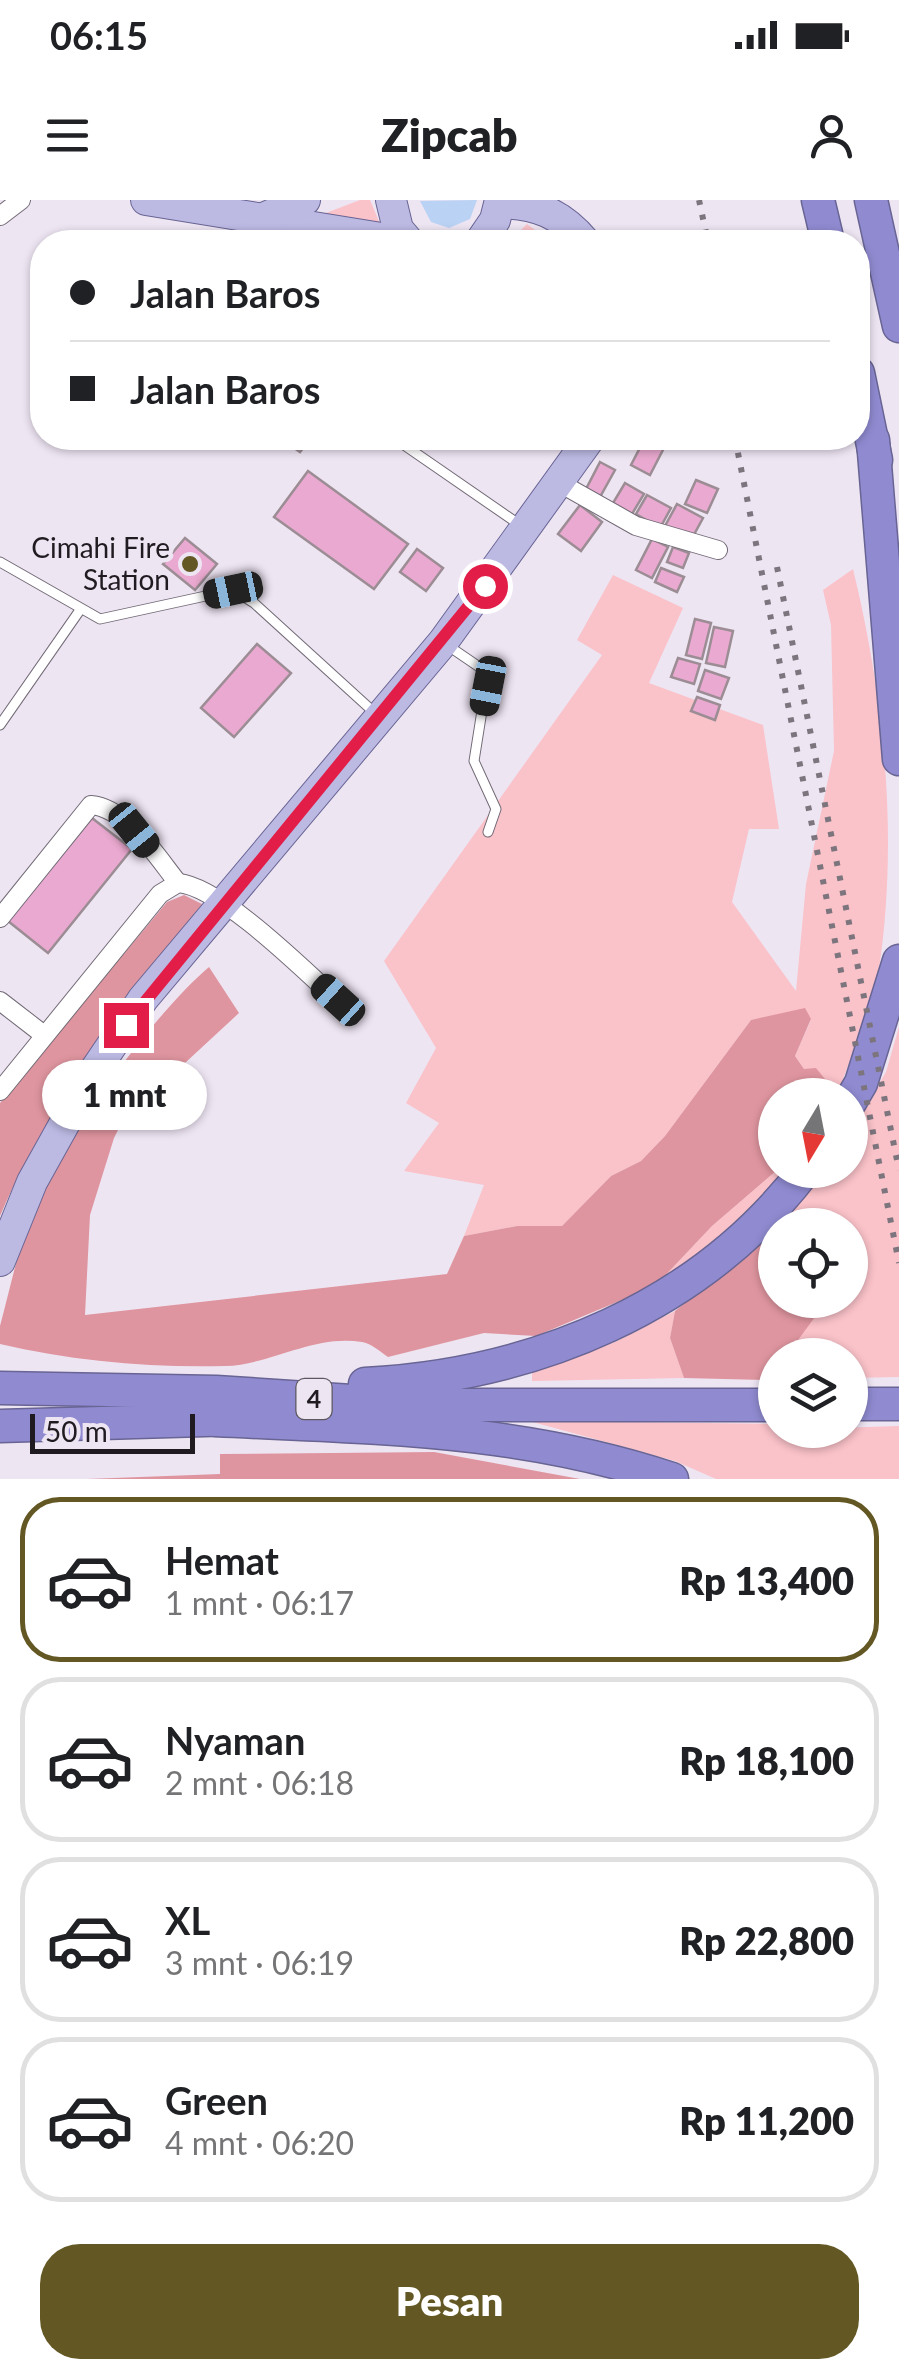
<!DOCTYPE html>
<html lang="id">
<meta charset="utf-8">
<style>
body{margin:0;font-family:Lato,sans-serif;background:#f2f2f2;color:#202124;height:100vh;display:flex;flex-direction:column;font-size:38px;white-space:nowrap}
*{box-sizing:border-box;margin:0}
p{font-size:32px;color:#757577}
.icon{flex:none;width:55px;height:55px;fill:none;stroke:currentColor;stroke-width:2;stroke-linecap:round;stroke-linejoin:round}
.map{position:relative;height:1279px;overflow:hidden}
.sheet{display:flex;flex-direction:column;background:#fff;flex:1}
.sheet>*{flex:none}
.banner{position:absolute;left:30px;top:30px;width:840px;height:220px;border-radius:40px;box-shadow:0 2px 8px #0004;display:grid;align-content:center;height:220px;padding:0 40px;background:#fff}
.needle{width:65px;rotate:190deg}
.fabs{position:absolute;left:758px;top:878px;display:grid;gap:20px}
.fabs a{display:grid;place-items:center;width:110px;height:110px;border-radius:50%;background:#fff;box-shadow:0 2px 8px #0004;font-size:50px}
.scale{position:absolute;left:30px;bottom:25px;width:165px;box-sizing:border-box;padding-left:10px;border:5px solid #1f1b20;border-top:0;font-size:28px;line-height:35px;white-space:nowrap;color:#1f1b20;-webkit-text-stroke:8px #eee5f3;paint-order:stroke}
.end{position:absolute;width:45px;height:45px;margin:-22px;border:12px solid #e11d48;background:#fff;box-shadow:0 0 0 5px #fff}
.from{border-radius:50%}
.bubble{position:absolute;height:70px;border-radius:35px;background:#fff;box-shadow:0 2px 8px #0004;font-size:32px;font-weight:800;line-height:70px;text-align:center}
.car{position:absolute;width:30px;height:60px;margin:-30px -15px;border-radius:12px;box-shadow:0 0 8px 2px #0007;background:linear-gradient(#222 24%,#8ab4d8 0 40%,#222 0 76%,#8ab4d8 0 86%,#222 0)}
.banner b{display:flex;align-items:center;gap:35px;height:95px;font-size:38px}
.banner b+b{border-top:2px solid #e0e0e0}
.banner i{width:25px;height:25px;background:#202124}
ul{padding:18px 0 0;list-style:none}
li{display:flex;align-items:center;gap:30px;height:165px;margin:0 20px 15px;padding:0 20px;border:5px solid #e0e0e0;border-radius:40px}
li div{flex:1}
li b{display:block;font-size:38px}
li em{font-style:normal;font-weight:800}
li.active{border-color:#635723}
li>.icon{width:90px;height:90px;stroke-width:1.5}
.primary-button{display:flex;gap:20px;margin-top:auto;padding:20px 40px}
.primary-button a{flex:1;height:115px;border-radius:40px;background:#635723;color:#fff;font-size:40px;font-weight:800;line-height:115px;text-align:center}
.status{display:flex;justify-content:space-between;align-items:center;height:70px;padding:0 50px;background:#fff;direction:ltr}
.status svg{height:28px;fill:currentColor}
header{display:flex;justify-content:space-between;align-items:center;height:130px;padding:0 40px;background:#fff;font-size:45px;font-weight:800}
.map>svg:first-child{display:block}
</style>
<div class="status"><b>06:15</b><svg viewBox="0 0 49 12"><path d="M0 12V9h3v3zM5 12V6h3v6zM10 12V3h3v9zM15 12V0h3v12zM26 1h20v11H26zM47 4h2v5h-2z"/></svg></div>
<header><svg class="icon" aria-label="menu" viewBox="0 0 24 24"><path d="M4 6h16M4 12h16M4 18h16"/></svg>Zipcab<svg class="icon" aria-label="person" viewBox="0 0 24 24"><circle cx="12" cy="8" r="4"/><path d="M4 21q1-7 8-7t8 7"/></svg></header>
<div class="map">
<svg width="899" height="1279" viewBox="0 0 899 1279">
<rect width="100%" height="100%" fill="#eee5f3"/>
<g fill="#fac2c9">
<polygon points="360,0 370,0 383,31 318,16"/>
<polygon points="527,24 551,42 509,42"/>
<path d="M 853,369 C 885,501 899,641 878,776 C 871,815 851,854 839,891 L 818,895 L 828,884 L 804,869 L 795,856 L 811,820 L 791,814 L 751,820 L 665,936 L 641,961 L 611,976 L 562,1026 L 517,1026 L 464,1036 L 484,985 L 404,971 L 439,923 L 406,903 L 436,848 L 384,761 L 602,455 L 577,440 L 613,375 L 683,408 L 649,483 L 763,525 L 779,629 L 749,629 L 732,702 L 796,791 L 806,684 L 834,551 L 831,425 L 823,390 Z"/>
<polygon points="899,827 899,1177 850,1178 850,1155 787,1155 825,1100 850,1100 850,1025 780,1025 823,970 850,970 850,933 886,872"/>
<polygon points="777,970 790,970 697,1061 660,1081 712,1026"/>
<polygon points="675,1111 670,1138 684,1178 532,1181 532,1172 615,1142"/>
<polygon points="529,1221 775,1224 775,1230 899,1226 899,1279 716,1279 675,1261"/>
</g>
<g fill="#df959f">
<path d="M 184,695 L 202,704 C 127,803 49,902 0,1016 L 0,903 L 167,702 Z"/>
<path d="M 209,767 L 239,813 L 185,863 L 142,882 L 114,938 L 90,1015 L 85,1115 L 447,1074 L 464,1036 L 517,1026 L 562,1026 L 611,976 L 641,961 L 665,936 L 751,820 L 805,808 L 811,819 L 795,856 L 804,869 L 816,868 L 829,884 L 818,895 L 775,895 L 777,970 L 712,1026 L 660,1081 L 629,1097 L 536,1136 L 484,1133 L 388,1157 C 381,1152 370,1143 362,1142 C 314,1134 270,1165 225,1166 C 152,1168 71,1161 0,1144 L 0,1126 C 11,1085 20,1040 37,1001 C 67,933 153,815 209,767 Z"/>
<polygon points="775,1031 775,1100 825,1100 823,1106 787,1155 775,1155 775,1169 765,1180 684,1178 670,1138 675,1111"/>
<polygon points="434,1252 580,1279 87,1279 220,1274 220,1254"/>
</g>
<polygon fill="#bad2f4" points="477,0 470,19 449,28 431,22 420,1"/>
<g fill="#eaa9d0" stroke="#9c8d95" stroke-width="2.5">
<polygon points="280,238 311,238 300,252"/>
<polygon points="645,238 665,246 650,275 631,265"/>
<polygon points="600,262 615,270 600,297 586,289"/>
<polygon points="308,271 408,344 374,389 274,317"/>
<polygon points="696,280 718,289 707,313 685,304"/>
<polygon points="625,283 644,294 632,314 613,303"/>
<polygon points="647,295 671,308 660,328 636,314"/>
<polygon points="677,304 703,318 691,340 665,326"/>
<polygon points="580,305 602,322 581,351 558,334"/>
<polygon points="185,338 217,364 195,390 163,364"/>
<polygon points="652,339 668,347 652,378 636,370"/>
<polygon points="673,347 689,353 683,368 667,362"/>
<polygon points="417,349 443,368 426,391 400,372"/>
<polygon points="661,368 684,377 677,392 655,382"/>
<polygon points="695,419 711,423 702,459 686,455"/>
<polygon points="714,427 733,431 725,467 706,463"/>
<polygon points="257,444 291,473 234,537 201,508"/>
<polygon points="678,458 700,464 694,484 671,477"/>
<polygon points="705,470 729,478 721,499 698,491"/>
<polygon points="697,497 720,505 715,520 691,511"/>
<polygon points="92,618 132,649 48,753 8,721"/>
</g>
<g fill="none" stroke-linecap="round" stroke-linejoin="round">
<defs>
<g id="lane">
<polyline points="394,238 520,325"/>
<polyline points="0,362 100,419 233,390 254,403 377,515"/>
<polyline points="447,445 488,473 474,561 496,609 488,632"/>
<polyline points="0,525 80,410"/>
</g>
<g id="street">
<polyline points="0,16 21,0"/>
<polyline points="558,282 636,326 718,350"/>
<path d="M 0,718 L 91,605 C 127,608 157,657 178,683"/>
<polyline points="0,801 44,835"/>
<path d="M 0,891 L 160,694 L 178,683 C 220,686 305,771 338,801"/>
</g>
<g id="primary">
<polyline points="146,0 406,42"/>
<polyline points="391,0 398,29 409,42"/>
<path d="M 500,3 C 536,4 561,13 585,42"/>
<polyline points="261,19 305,0"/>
<polyline points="480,42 495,20 500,0"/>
<polyline points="0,1061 32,982 91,876 143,799 443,442 590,238"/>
</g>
<g id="highway">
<polyline points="818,0 828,42"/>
<polyline points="871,0 899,126"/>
<polyline points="858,173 876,260"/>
<polyline points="873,240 899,559"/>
<polyline points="850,902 861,883 899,761"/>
<path d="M 365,1184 C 534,1175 700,1108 805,970"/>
<polyline points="0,1188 216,1192 412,1205 775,1205"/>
<polyline points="850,1204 899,1204"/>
<path d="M 216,1220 C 377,1228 518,1228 672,1279"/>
<polyline points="0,1226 238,1219"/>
</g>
</defs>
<use href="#lane" stroke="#726a76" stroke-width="11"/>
<use href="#street" stroke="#726a76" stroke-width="20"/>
<use href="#primary" stroke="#686493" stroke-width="32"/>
<use href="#highway" stroke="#686493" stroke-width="35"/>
<use href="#lane" stroke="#fff" stroke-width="9"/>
<use href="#street" stroke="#fff" stroke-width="18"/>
<use href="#primary" stroke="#bcb9e3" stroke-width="30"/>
<use href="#highway" stroke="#908bd1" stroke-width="32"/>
<g stroke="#7c757e" stroke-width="6" stroke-dasharray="5 10" stroke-linecap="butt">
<polyline points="699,0 708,42"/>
<polyline points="735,238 899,1063"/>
<polyline points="777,367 899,970"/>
</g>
</g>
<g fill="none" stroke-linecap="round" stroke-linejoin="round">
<polyline stroke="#e11d48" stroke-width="12" points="126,825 485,386"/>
</g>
<circle fill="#635723" stroke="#eee5f3" stroke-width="4" cx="190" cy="364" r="10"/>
<g text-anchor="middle" stroke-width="9" stroke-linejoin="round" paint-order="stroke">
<rect fill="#eee5f3" stroke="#5d585f" stroke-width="2.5" x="296.5" y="1179" width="35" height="40" rx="8"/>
<g font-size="25" font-weight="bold" fill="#1f1b20">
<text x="314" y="1208">4</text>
</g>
<g font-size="28" fill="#1f1b20" stroke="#eee5f3" text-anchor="end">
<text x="170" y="358">Cimahi Fire<tspan x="170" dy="32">Station</tspan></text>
</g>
</g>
</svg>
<div class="fabs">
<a><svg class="needle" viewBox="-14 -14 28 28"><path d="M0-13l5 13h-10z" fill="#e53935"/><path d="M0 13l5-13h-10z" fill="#757577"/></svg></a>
<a><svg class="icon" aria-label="locate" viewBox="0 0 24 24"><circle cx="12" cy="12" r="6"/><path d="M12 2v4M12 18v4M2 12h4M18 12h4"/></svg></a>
<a><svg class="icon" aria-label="layers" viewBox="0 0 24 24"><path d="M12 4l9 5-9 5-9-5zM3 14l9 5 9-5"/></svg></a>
</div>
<div class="scale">50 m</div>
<i class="end from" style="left:485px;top:386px"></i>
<i class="end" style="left:126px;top:825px"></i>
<div class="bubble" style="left:42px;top:860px;width:165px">1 mnt</div>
<i class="car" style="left:233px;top:390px;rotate:258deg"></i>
<i class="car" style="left:488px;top:486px;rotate:191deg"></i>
<i class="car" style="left:134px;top:630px;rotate:141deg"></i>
<i class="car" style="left:338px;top:800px;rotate:312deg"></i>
<div class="banner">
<b><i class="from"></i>Jalan Baros</b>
<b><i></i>Jalan Baros</b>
</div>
</div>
<section class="sheet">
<ul>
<li class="active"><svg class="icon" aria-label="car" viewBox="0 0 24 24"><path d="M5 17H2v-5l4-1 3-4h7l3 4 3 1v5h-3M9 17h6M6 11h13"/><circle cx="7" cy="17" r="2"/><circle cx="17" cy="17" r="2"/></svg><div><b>Hemat</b><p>1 mnt · 06:17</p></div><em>Rp 13,400</em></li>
<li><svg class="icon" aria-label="car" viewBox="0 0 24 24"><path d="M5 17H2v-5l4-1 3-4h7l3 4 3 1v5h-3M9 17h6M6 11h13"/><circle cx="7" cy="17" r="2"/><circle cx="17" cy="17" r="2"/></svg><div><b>Nyaman</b><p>2 mnt · 06:18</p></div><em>Rp 18,100</em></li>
<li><svg class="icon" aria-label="car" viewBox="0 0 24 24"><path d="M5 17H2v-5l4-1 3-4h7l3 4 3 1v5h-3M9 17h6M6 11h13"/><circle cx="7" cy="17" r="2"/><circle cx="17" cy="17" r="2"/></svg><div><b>XL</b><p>3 mnt · 06:19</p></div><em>Rp 22,800</em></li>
<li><svg class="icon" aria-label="car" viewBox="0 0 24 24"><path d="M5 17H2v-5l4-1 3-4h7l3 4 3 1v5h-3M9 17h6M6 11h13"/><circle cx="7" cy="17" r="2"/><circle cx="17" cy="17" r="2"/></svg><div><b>Green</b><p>4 mnt · 06:20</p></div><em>Rp 11,200</em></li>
</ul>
<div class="primary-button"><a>Pesan</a></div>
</section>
